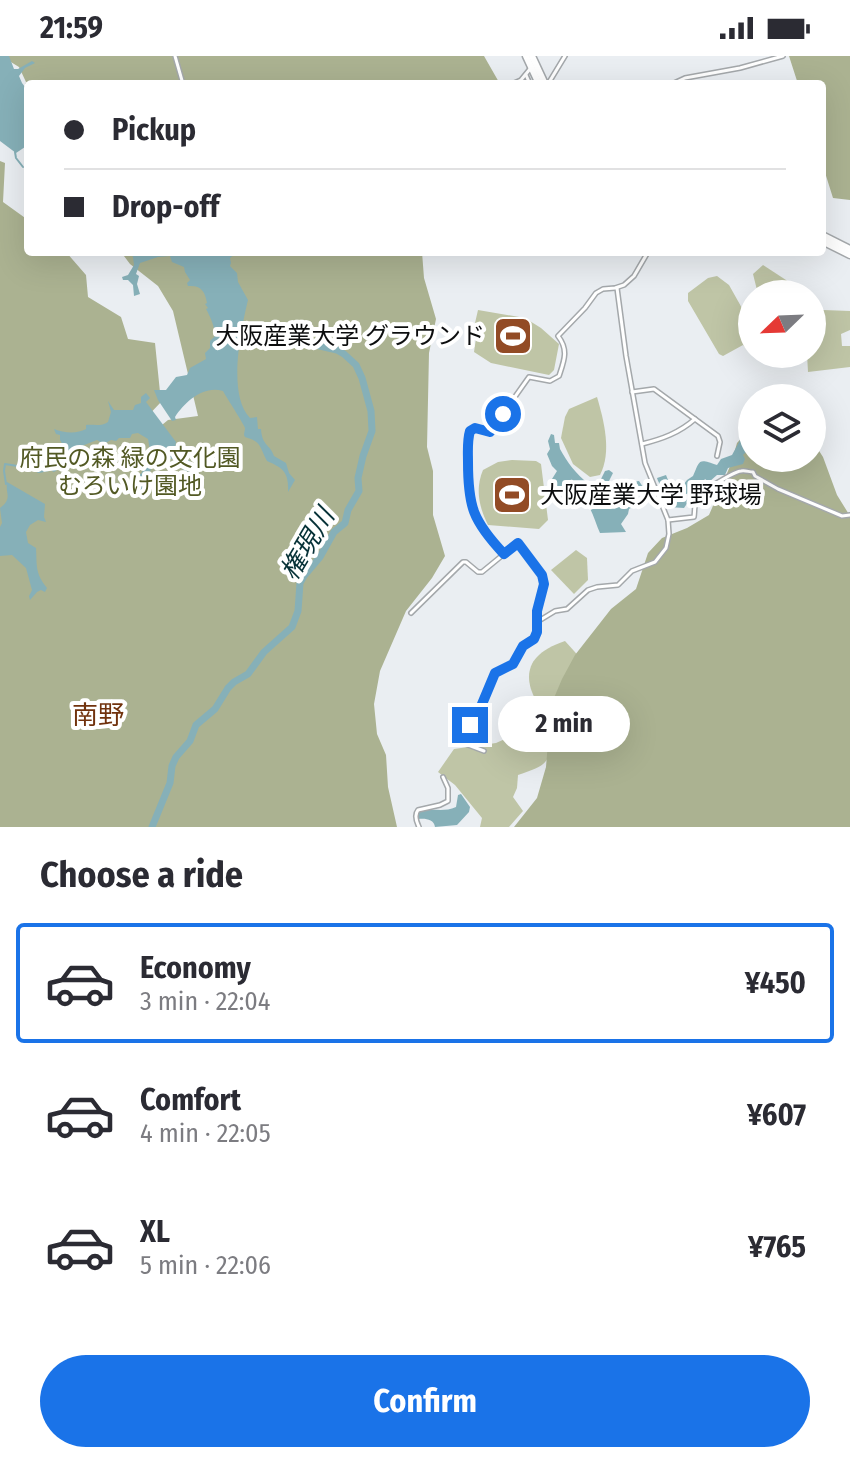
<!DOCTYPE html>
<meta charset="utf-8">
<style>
body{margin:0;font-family:"Fira Sans Condensed","Noto Sans JP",sans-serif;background:#f7f7f7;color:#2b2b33;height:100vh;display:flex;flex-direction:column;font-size:30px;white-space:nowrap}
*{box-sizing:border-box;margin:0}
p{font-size:26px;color:#7c7c81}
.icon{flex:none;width:44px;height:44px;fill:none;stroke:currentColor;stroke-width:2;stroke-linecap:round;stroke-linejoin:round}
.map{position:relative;height:771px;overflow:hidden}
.panel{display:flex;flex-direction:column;background:#fff;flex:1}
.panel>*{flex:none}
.hud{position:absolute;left:24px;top:24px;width:802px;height:176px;border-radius:8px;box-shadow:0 8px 32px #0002;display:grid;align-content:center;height:176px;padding:0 40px;background:#fff}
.needle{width:52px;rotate:247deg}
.fabs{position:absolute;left:738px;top:224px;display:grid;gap:16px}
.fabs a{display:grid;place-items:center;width:88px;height:88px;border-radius:50%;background:#fff;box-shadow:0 8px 32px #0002;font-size:40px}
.end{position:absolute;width:36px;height:36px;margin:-18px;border:10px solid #1a73e8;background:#fff;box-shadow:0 0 0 4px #fff}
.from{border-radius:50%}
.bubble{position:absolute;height:56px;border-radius:28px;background:#fff;box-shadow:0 8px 32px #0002;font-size:26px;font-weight:700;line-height:56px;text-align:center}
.hud b{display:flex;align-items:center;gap:28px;height:76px;font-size:30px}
.hud b+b{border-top:2px solid #e1e1e2}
.hud i{width:20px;height:20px;background:#2b2b33}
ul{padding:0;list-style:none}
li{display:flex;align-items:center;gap:24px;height:120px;margin:0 16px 12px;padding:0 24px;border:4px solid transparent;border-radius:8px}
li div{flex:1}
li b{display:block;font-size:30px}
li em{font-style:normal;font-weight:700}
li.selected{border-color:#1a73e8}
li>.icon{width:72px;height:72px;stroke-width:1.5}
h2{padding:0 40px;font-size:36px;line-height:96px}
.cta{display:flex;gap:16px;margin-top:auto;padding:16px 40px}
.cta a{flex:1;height:92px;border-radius:48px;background:#1a73e8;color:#fff;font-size:32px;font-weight:700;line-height:92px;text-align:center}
.status{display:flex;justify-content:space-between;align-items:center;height:56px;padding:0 40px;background:#fff;direction:ltr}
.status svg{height:22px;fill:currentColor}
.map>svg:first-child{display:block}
</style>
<div class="status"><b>21:59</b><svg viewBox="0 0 49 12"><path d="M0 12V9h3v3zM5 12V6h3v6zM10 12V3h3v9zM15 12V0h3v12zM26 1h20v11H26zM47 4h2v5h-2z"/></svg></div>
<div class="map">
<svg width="850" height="771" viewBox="0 0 850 771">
<rect width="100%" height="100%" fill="#eaeef2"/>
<g fill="#bfc5a6">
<polygon points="763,209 786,224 798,238 758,238 753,218"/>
<polygon points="717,220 729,229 752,270 752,298 743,289 723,300 719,298 688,245 688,237 708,222"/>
<polygon points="819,249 823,254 850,255 850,274 841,278 842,290 850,290 850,311 808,316 807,298 812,298 812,251"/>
<polygon points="478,254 525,262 541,272 559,288 554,314 549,319 491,307 474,296 478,269 475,267"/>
<path d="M 597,341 C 604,365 612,396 600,419 L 590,421 L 573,408 L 561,382 L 565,361 L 569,353 Z"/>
<path d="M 512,404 L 536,405 L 541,408 L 548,464 L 539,473 L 488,469 C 479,451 475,433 483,414 L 498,406 Z"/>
<polygon points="576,494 587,502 588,524 574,538 551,514"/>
<path d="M 565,585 L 602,626 L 553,669 C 525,636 513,602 565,585 Z"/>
<path d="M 530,672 L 552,675 C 550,708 549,708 518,719 L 517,732 L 513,741 L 523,755 L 509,771 L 480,771 L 482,762 L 455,729 L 438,716 L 454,693 L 496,687 Z"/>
</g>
<g fill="#abb291">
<polygon points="1,0 484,0 500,28 28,28 28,49 20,45 26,26 19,11"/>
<polygon points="789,0 850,0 850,144 833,142 822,107 822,28 798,28"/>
<polygon points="0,105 5,107 3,146 28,164 28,196 66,196 86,219 88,241 121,261 128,283 155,287 161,346 141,367 151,378 168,364 198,360 173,255 158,230 130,208 121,196 422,196 424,222 436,263 429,297 427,391 433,415 433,459 445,500 432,522 406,555 380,615 374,648 377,678 386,699 388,731 397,771 0,771"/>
<polygon points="752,370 752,402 812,402 812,384 823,401 837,439 850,460 850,771 514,771 537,742 546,711 551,649 562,623 575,599 611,553 636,533 648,497 662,482 687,472 709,459 731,408 737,387"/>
</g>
<g fill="#86b0b8">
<polygon points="0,0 9,0 14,13 18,13 32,5 35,7 25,12 19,20 22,27 28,35 28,89 16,97 0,85"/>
<path d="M 130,196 L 237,196 L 230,202 L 231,207 L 230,210 L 237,217 L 238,226 L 248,244 C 241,273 227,339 250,362 L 257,361 L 258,373 L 261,373 C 262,390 270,388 274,400 L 286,407 L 289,417 L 295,424 L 288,436 C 289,416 283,412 267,405 C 259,390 262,386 245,381 L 244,379 C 244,377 245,374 245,372 C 245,370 225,339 223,335 C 203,329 185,346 175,361 L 176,364 L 172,365 L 158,344 L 154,334 L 166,334 L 176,321 L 187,319 L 190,312 L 206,303 L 205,297 L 210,292 L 210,285 L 215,280 C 215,271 210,260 206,253 L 208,252 L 205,248 L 207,247 C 205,235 201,229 188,230 L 187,227 L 190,224 L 185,216 L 184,211 L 172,206 L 170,200 L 158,201 L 140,207 L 136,218 L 139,220 L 137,228 L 140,238 L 134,240 L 133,229 L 128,224 L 123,224 L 122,221 L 128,219 L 134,209 L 133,201 Z"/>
<path d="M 146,337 L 150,342 L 146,346 L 176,386 C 173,396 186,401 192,407 L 193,417 L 183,414 L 179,405 C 172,402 167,401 160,404 C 140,415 157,431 148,440 C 146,441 143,441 141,442 C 134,433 138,428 139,418 L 141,418 L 151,399 L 148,383 L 138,377 L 132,378 L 130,382 L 119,382 L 116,385 L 111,384 L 104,388 L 97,384 L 74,393 L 76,399 L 71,402 L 69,406 L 54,416 L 48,413 L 53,407 L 59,404 L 58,399 L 63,389 L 60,384 L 60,379 L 56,378 L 54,373 C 64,377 77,378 86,373 L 86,369 C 93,368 101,371 108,366 L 111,356 L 108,345 L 114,354 L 133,354 L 135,349 L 141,347 L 141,341 Z"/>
<path d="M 551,378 L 554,379 L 555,387 L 559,387 L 560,393 C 567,406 576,418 589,428 L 601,423 L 605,415 L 609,414 L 613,417 L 609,425 L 610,435 L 623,443 L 626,441 C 626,431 628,426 639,425 L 643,431 L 636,439 L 636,449 L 629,453 L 628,458 L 621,468 L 626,476 L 600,477 C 594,464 590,444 577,437 C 568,432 561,435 552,428 L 552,423 L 557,415 L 552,410 L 547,398 L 550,393 L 548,385 Z"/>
<path d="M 743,379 C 747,384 748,388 747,395 L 743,399 L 745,403 L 743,408 L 728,412 L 725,419 L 717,419 L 709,426 L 705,423 L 698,434 L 686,438 L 685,442 L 688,446 L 684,452 L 668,451 C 668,436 661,434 657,422 L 666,419 L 670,429 L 674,433 L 679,434 L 687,424 L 693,420 C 700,404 698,402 717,409 L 721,403 L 732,399 Z"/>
<path d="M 7,426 L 45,448 L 44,461 L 46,466 L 38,464 L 30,469 L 26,476 L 28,487 L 36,492 C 37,510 35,517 47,532 L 45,536 L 41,534 L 37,536 L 30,544 L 29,540 L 32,534 L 26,512 L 12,499 L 0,500 L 0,471 L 2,467 L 0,452 C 13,442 5,438 7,426 Z"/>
<path d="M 461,738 L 470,751 L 469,756 L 457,769 L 435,771 C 434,763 425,762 418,763 L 419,756 C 432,751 443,757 456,751 L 458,739 Z"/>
</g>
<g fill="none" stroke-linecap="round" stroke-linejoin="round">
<g stroke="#86b0b8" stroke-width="2">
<polyline points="15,96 16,102 23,111"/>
<polyline points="6,428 4,415 5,408 30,412 39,416 49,414"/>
</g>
<path stroke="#86b0b8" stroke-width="7" d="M 152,771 L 170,727 L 172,710 L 176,701 L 190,685 L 196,669 L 215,653 L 228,632 L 234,626 L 248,618 L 264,596 L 292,571 L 298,555 L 300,527 L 304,520 L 320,501 L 334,476 L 345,467 L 348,454 L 359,435 L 358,422 L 363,400 L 372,375 L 371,355 L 362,322 L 356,309 L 344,298 L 337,294 L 307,287 L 298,283 L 292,275 C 275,277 257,291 239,286"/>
<defs>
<g id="street">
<polyline points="175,0 183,28"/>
<polyline points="526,19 530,28"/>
<polyline points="512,28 521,24 530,13"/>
<polyline points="548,28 565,0"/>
<polyline points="672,28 685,22 740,12 783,0"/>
<polyline points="632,336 654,333 718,380 720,386 717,400"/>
<path d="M 642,388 C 662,383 679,377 695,363"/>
<path d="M 668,464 L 694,461 C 695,455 694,448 697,442 C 701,436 733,416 741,415 C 745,414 749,416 753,416 L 755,420 L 778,433 L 835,457 L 842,460 L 850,459"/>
<polyline points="411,557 463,506 466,506 478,516 482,516 504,498"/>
<polyline points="537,566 555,555 567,553 588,534 597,531 618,529 632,515 655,506 666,492 669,478 668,464 645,407 626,300 617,232"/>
<path d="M 484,695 L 463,687 L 470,669 L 477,660 L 495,617 L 513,608 L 523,590 L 534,583 L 537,576 L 537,555 L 544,528 L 542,519 L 518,487 L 504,498 C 473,465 468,451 468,406 C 468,396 467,385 470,375 L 475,372 L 490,376 L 529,321 L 550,325 L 559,320 C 564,305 569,294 558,280 L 585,252 L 596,237 L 603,233 L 615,232 L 624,229 L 634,220 L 648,196"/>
<path d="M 419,771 C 416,765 414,759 418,754 L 440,749 L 448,745 L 448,732 L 443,721"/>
</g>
<g id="primary">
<polyline points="526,0 539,28"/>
<polyline points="532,0 545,28"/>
<polyline points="822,179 850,193"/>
<polyline points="822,185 850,199"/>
</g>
</defs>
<use href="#street" stroke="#a4a8ab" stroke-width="6"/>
<use href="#primary" stroke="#a4a8ab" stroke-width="9"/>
<use href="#street" stroke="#fff" stroke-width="3"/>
<use href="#primary" stroke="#fff" stroke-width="6"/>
</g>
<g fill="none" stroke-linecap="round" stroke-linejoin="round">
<path stroke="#1a73e8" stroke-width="10" d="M 470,669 L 477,660 L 495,617 L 513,608 L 523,590 L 534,583 L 537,576 L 537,555 L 544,528 L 542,519 L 518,487 L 504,498 C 473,465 468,451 468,406 C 468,396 467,385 470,375 L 475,372 L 490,376 L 503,358"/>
</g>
<defs>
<symbol id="stadium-square" viewBox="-11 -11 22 22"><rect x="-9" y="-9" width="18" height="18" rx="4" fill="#924b25" stroke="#fff"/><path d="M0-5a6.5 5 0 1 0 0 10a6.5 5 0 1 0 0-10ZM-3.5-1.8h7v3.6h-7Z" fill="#fff"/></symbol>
</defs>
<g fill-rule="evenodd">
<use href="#stadium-square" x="491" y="258" width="44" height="44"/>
<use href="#stadium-square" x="490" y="417" width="44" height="44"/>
</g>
<g text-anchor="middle" stroke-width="8" stroke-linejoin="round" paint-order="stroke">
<g font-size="24" fill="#0c0d0e" stroke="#fff" text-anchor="end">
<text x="485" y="288">大阪産業大学 グラウンド</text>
<text x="540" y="447" text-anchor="start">大阪産業大学 野球場</text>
</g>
<g font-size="24" fill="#525924" stroke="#fff">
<text x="130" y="410">府民の森 緑の文化園<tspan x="130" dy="28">むろいけ園地</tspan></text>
</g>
<g font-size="26" font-style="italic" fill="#063137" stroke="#fff">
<text transform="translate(307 488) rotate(-59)" y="9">権現川</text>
</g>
<g font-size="26" fill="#71320d" stroke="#fff">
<text x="98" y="668">南野</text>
</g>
</g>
</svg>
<div class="fabs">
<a><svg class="needle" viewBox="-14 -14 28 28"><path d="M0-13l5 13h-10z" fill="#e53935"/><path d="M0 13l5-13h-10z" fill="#7c7c81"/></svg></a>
<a><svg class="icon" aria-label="layers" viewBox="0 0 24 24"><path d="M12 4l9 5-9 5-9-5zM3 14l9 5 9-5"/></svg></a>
</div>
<i class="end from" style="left:503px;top:358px"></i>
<i class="end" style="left:470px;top:669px"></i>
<div class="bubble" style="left:498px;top:640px;width:132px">2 min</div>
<div class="hud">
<b><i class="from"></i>Pickup</b>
<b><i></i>Drop-off</b>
</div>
</div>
<section class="panel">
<h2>Choose a ride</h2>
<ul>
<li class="selected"><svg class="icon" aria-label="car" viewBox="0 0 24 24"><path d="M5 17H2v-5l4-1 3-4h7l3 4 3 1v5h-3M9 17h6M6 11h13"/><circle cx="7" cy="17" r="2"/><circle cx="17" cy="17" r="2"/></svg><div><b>Economy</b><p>3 min · 22:04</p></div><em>¥450</em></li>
<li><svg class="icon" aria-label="car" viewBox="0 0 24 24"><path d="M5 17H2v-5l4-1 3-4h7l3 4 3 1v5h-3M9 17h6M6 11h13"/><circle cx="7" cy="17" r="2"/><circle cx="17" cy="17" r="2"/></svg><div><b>Comfort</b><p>4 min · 22:05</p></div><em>¥607</em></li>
<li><svg class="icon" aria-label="car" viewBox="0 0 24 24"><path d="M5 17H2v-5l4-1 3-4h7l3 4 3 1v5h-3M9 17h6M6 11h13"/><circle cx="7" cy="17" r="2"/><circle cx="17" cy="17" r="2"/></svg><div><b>XL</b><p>5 min · 22:06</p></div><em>¥765</em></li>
</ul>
<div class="cta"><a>Confirm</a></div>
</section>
